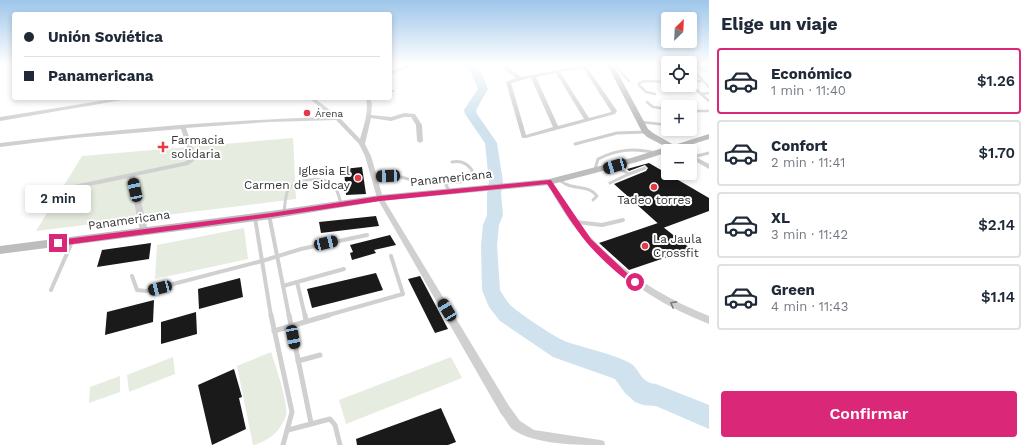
<!DOCTYPE html>
<html lang="es">
<meta charset="utf-8">
<style>
body{margin:0;font-family:"Work Sans",sans-serif;background:#f6f6f7;color:#1f2937;height:100vh;display:flex;flex-direction:column;font-size:15px;white-space:nowrap}
*{box-sizing:border-box;margin:0}
p{font-size:13px;color:#747a83}
.icon{flex:none;width:22px;height:22px;fill:none;stroke:currentColor;stroke-width:2;stroke-linecap:round;stroke-linejoin:round}
.map{position:relative;flex:1;overflow:hidden}
.sheet{display:flex;flex-direction:column;background:#fff;width:320px}
.sheet>*{flex:none}
.guide{position:absolute;left:12px;top:12px;width:380px;height:88px;border-radius:4px;box-shadow:0 2px 6px #0003;display:grid;align-content:center;height:88px;padding:0 12px;background:#fff}
.needle{width:26px;rotate:24deg}
.tools{position:absolute;left:661px;top:12px;display:grid;gap:8px}
.tools a{display:grid;place-items:center;width:36px;height:36px;border-radius:4px;background:#fff;box-shadow:0 2px 6px #0003;font-size:20px}
.end{position:absolute;width:18px;height:18px;margin:-9px;border:5px solid #db2777;background:#fff;box-shadow:0 0 0 2px #fff}
.from{border-radius:50%}
.bubble{position:absolute;height:28px;border-radius:4px;background:#fff;box-shadow:0 2px 6px #0003;font-size:13px;font-weight:600;line-height:28px;text-align:center}
.car{position:absolute;width:12px;height:24px;margin:-12px -6px;border-radius:5px;box-shadow:0 0 3px 1px #0007;background:linear-gradient(#222 24%,#8ab4d8 0 40%,#222 0 76%,#8ab4d8 0 86%,#222 0)}
.guide b{display:flex;align-items:center;gap:14px;height:38px;font-size:15px}
.guide b+b{border-top:1px solid #e0e1e3}
.guide i{width:10px;height:10px;background:#1f2937}
ul{padding:0;list-style:none}
li{display:flex;align-items:center;gap:12px;height:66px;margin:0 8px 6px;padding:0 4px;border:2px solid #e0e1e3;border-radius:4px}
li div{flex:1}
li b{display:block;font-size:15px}
li em{font-style:normal;font-weight:600}
li.current{border-color:#db2777}
li>.icon{width:36px;height:36px;stroke-width:1.5}
h2{padding:0 12px;font-size:18px;line-height:48px}
.primary-button{display:flex;gap:8px;margin-top:auto;padding:8px 12px}
.primary-button a{flex:1;height:46px;border-radius:4px;background:#db2777;color:#fff;font-size:16px;font-weight:600;line-height:46px;text-align:center}
main{display:flex;flex:1;min-height:0}
.map>svg:first-child{display:block}
</style>
<main>
<div class="map">
<svg width="709" height="445" viewBox="0 0 709 445">
<rect width="100%" height="100%" fill="#fff"/>
<g fill="#e6ecdf">
<polygon points="293,138 296,199 36,231 82,156"/>
<polygon points="244,228 248,259 155,279 157,245"/>
<path d="M 271,352 C 275,364 289,405 286,415 C 282,430 268,442 253,445 L 237,366 Z"/>
<polygon points="173,357 175,374 129,392 127,375"/>
<polygon points="451,357 462,378 346,424 339,400"/>
<polygon points="120,376 120,392 89,403 90,387"/>
</g>
<g fill="none" stroke-linecap="round" stroke-linejoin="round">
<path fill="#cfe2ee" fill-rule="evenodd" d="M 461,64 C 481,64 481,72 488,89 L 476,110 L 477,114 L 497,143 L 503,182 L 501,194 L 503,215 L 499,225 L 497,245 L 500,290 C 504,297 509,305 515,309 C 525,317 556,338 567,342 C 588,349 609,353 628,362 C 641,368 638,382 656,384 L 709,405 L 709,429 L 656,406 L 643,405 L 635,402 L 625,393 L 615,379 L 553,357 L 500,321 L 489,307 L 482,290 L 481,245 L 483,225 L 487,215 L 487,194 L 489,182 L 485,143 L 465,114 L 464,110 L 478,89 L 471,73 Z"/>
</g>
<g fill="#1a1a1a">
<polygon points="649,163 709,198 709,211 663,228 614,184 646,171 648,168 645,165 629,171 627,169"/>
<polygon points="362,167 366,194 346,195 344,169"/>
<polygon points="376,216 379,226 321,233 319,222"/>
<polygon points="658,223 691,249 629,270 599,243"/>
<polygon points="390,235 396,245 374,250 376,253 352,260 350,253 353,252 350,245"/>
<polygon points="151,243 149,259 97,267 102,250"/>
<polygon points="376,273 383,290 312,308 307,289"/>
<polygon points="420,276 437,308 448,329 435,333 408,279"/>
<polygon points="240,278 243,297 199,309 198,289"/>
<polygon points="154,300 153,322 105,335 107,312"/>
<polygon points="196,312 197,334 161,344 161,322"/>
<polygon points="234,369 242,397 239,398 246,429 212,445 198,385"/>
<polygon points="441,408 456,442 448,445 357,445 356,439"/>
</g>
<g fill="none" stroke-linecap="round" stroke-linejoin="round">
<g stroke="#d0d0d0" stroke-width="2.5">
<polyline points="614,64 629,81"/>
<polyline points="702,65 709,67"/>
<polyline points="690,67 709,87"/>
<polyline points="690,67 700,68 709,72"/>
<polyline points="390,73 415,64"/>
<polyline points="690,81 703,81"/>
<polyline points="690,84 709,101"/>
<polyline points="655,94 646,92 639,85 639,83 645,81 668,82"/>
<polyline points="701,94 709,93"/>
<polyline points="647,102 653,107 668,109"/>
<polyline points="690,111 709,111"/>
<polyline points="641,122 668,125"/>
<polyline points="690,122 693,125 690,127"/>
</g>
<g stroke="#d0d0d0" stroke-width="3">
<polyline points="575,144 617,133 646,132"/>
<polyline points="697,156 709,153"/>
<path d="M 596,171 L 595,169 L 598,159 C 618,149 634,148 656,153"/>
<polyline points="629,174 645,168"/>
<polyline points="374,177 397,176 427,184"/>
<path d="M 559,180 C 562,182 565,184 568,185 C 578,189 590,186 597,196 L 593,200"/>
<polyline points="610,183 629,174 615,166"/>
<path d="M 449,191 L 446,185 L 449,182 L 460,182 L 472,177 L 472,170 C 467,163 461,160 452,162"/>
<path d="M 284,212 C 285,205 285,197 288,190 C 295,179 322,176 332,184 C 338,189 339,197 341,204"/>
</g>
<g stroke="#d0d0d0" stroke-width="4">
<polyline points="284,213 284,211"/>
<polyline points="269,215 289,316"/>
<polyline points="255,218 271,316"/>
<polyline points="576,222 602,225 623,220"/>
<polyline points="132,276 137,290 146,291 262,261 301,249 367,235"/>
<polyline points="297,282 344,269"/>
<polyline points="283,286 297,282 305,316"/>
<polyline points="51,290 72,242"/>
<polyline points="325,316 403,294 391,256"/>
</g>
<g stroke="#d0d0d0" stroke-width="5">
<polyline points="271,315 292,412 283,445"/>
<polyline points="289,315 311,423"/>
<polyline points="305,315 306,321"/>
<polyline points="274,331 329,315"/>
<polyline points="298,361 320,355"/>
<polyline points="288,430 330,419 335,425 340,445"/>
</g>
<g fill="#d0d0d0" fill-rule="evenodd">
<path d="M 499,64 L 504,64 L 521,77 L 584,65 L 597,64 L 587,67 L 617,111 L 615,114 L 526,138 L 522,138 L 506,82 L 516,78 ZM 583,68 L 611,111 L 611,112 L 589,118 L 560,72 ZM 556,73 L 584,119 L 558,126 L 536,77 ZM 529,78 L 531,78 L 553,127 L 526,135 L 511,83 Z"/>
<polygon points="390,90 393,90 395,91 390,93"/>
<polygon points="119,98 130,98 128,99 0,121 0,117"/>
<path d="M 309,98 L 314,98 L 339,117 L 360,139 C 364,125 369,112 366,98 L 370,98 L 372,104 L 371,115 L 391,117 L 404,113 L 415,114 L 422,125 L 423,141 L 420,143 L 417,141 L 416,125 L 411,117 L 404,117 L 391,121 L 371,118 L 365,144 L 371,156 L 383,198 L 509,406 L 520,421 L 534,430 L 600,440 L 604,441 L 605,445 C 578,445 534,445 512,429 C 508,425 505,418 501,414 L 377,198 L 365,156 L 359,144 L 336,120 L 269,122 L 186,128 L 196,157 L 194,161 L 188,165 L 135,176 L 148,231 L 147,233 L 141,233 L 140,231 L 129,178 L 74,189 L 71,187 L 74,185 L 184,162 L 189,159 L 190,157 L 181,129 L 74,138 L 0,147 L 0,143 C 110,130 221,120 332,117 Z"/>
<polygon points="690,154 709,164 709,169 690,158"/>
<path d="M 549,180 L 551,181 C 561,196 570,212 582,227 C 617,269 659,296 709,316 L 709,324 C 657,304 613,274 578,231 C 565,216 556,199 546,182 Z"/>
</g>
<polygon fill="#bdbdbd" fill-rule="evenodd" points="607,64 613,64 648,129 653,133 674,145 709,134 709,139 637,162 549,185 380,201 271,219 0,254 0,246 271,211 380,195 549,179 631,158 666,147 647,137 642,132"/>
</g>
<defs><path id="oneway-chevron" d="M-2-3.5L2.5 0L-2 3.5" fill="none" stroke-width="1.6" stroke-linecap="round" stroke-linejoin="round"/></defs>
<use stroke="#7a7a7a" href="#oneway-chevron" transform="translate(673 304) rotate(-151)"/>
<linearGradient id="sky" x2="0" y2="1"><stop stop-color="#9ec6ea"/><stop offset="0.51" stop-color="#fff"/><stop offset="1" stop-color="#fff" stop-opacity="0"/></linearGradient>
<rect width="709" height="126" fill="url(#sky)"/>
<path fill="#db2777" d="M 549,180 L 551,180 L 591,239 L 627,273 L 638,280 L 638,284 C 628,287 594,251 587,243 C 572,225 560,203 547,184 L 380,201 L 271,217 L 58,246 L 54,243 L 58,240 L 271,213 L 380,196 Z"/>
<g fill="#e63946" stroke="#fff" stroke-width="1.5">
<circle cx="307" cy="113" r="4"/>
<path d="M161 141h4v4h4v4h-4v4h-4v-4h-4v-4h4z"/>
<circle cx="358" cy="178" r="4"/>
<circle cx="654" cy="187" r="4"/>
<circle cx="645" cy="246" r="4"/>
</g>
<g text-anchor="middle" stroke-width="4" stroke-linejoin="round" paint-order="stroke">
<g font-size="10" fill="#333" stroke="#fff" text-anchor="start">
<text x="315" y="117">Árena</text>
</g>
<g font-size="12" fill="#333" stroke="#fff" text-anchor="start">
<text x="171" y="144">Farmacia<tspan x="171" dy="14">solidaria</tspan></text>
<text x="350" y="175" text-anchor="end">Iglesia El<tspan x="350" dy="14">Carmen de Sidcay</tspan></text>
<text x="654" y="204" text-anchor="middle">Tadeo torres</text>
<text x="653" y="243">La Jaula<tspan x="653" dy="14">Crossfit</tspan></text>
</g>
<g font-size="12" fill="#333" stroke="#fff">
<text transform="translate(451 178) rotate(-6)" y="4">Panamericana</text>
<text transform="translate(129 220) rotate(-8)" y="4">Panamericana</text>
</g>
</g>
</svg>
<div class="tools">
<a><svg class="needle" viewBox="-14 -14 28 28"><path d="M0-13l5 13h-10z" fill="#e53935"/><path d="M0 13l5-13h-10z" fill="#747a83"/></svg></a>
<a><svg class="icon" aria-label="locate" viewBox="0 0 24 24"><circle cx="12" cy="12" r="6"/><path d="M12 2v4M12 18v4M2 12h4M18 12h4"/></svg></a>
<a>+</a>
<a>−</a>
</div>
<i class="end from" style="left:635px;top:282px"></i>
<i class="end" style="left:58px;top:243px"></i>
<div class="bubble" style="left:25px;top:185px;width:66px">2 min</div>
<i class="car" style="left:615px;top:166px;rotate:254deg"></i>
<i class="car" style="left:388px;top:176px;rotate:268deg"></i>
<i class="car" style="left:135px;top:190px;rotate:348deg"></i>
<i class="car" style="left:326px;top:243px;rotate:77deg"></i>
<i class="car" style="left:160px;top:288px;rotate:255deg"></i>
<i class="car" style="left:447px;top:310px;rotate:329deg"></i>
<i class="car" style="left:293px;top:337px;rotate:169deg"></i>
<div class="guide">
<b><i class="from"></i>Unión Soviética</b>
<b><i></i>Panamericana</b>
</div>
</div>
<section class="sheet">
<h2>Elige un viaje</h2>
<ul>
<li class="current"><svg class="icon" aria-label="car" viewBox="0 0 24 24"><path d="M5 17H2v-5l4-1 3-4h7l3 4 3 1v5h-3M9 17h6M6 11h13"/><circle cx="7" cy="17" r="2"/><circle cx="17" cy="17" r="2"/></svg><div><b>Económico</b><p>1 min · 11:40</p></div><em>$1.26</em></li>
<li><svg class="icon" aria-label="car" viewBox="0 0 24 24"><path d="M5 17H2v-5l4-1 3-4h7l3 4 3 1v5h-3M9 17h6M6 11h13"/><circle cx="7" cy="17" r="2"/><circle cx="17" cy="17" r="2"/></svg><div><b>Confort</b><p>2 min · 11:41</p></div><em>$1.70</em></li>
<li><svg class="icon" aria-label="car" viewBox="0 0 24 24"><path d="M5 17H2v-5l4-1 3-4h7l3 4 3 1v5h-3M9 17h6M6 11h13"/><circle cx="7" cy="17" r="2"/><circle cx="17" cy="17" r="2"/></svg><div><b>XL</b><p>3 min · 11:42</p></div><em>$2.14</em></li>
<li><svg class="icon" aria-label="car" viewBox="0 0 24 24"><path d="M5 17H2v-5l4-1 3-4h7l3 4 3 1v5h-3M9 17h6M6 11h13"/><circle cx="7" cy="17" r="2"/><circle cx="17" cy="17" r="2"/></svg><div><b>Green</b><p>4 min · 11:43</p></div><em>$1.14</em></li>
</ul>
<div class="primary-button"><a>Confirmar</a></div>
</section>
</main>
